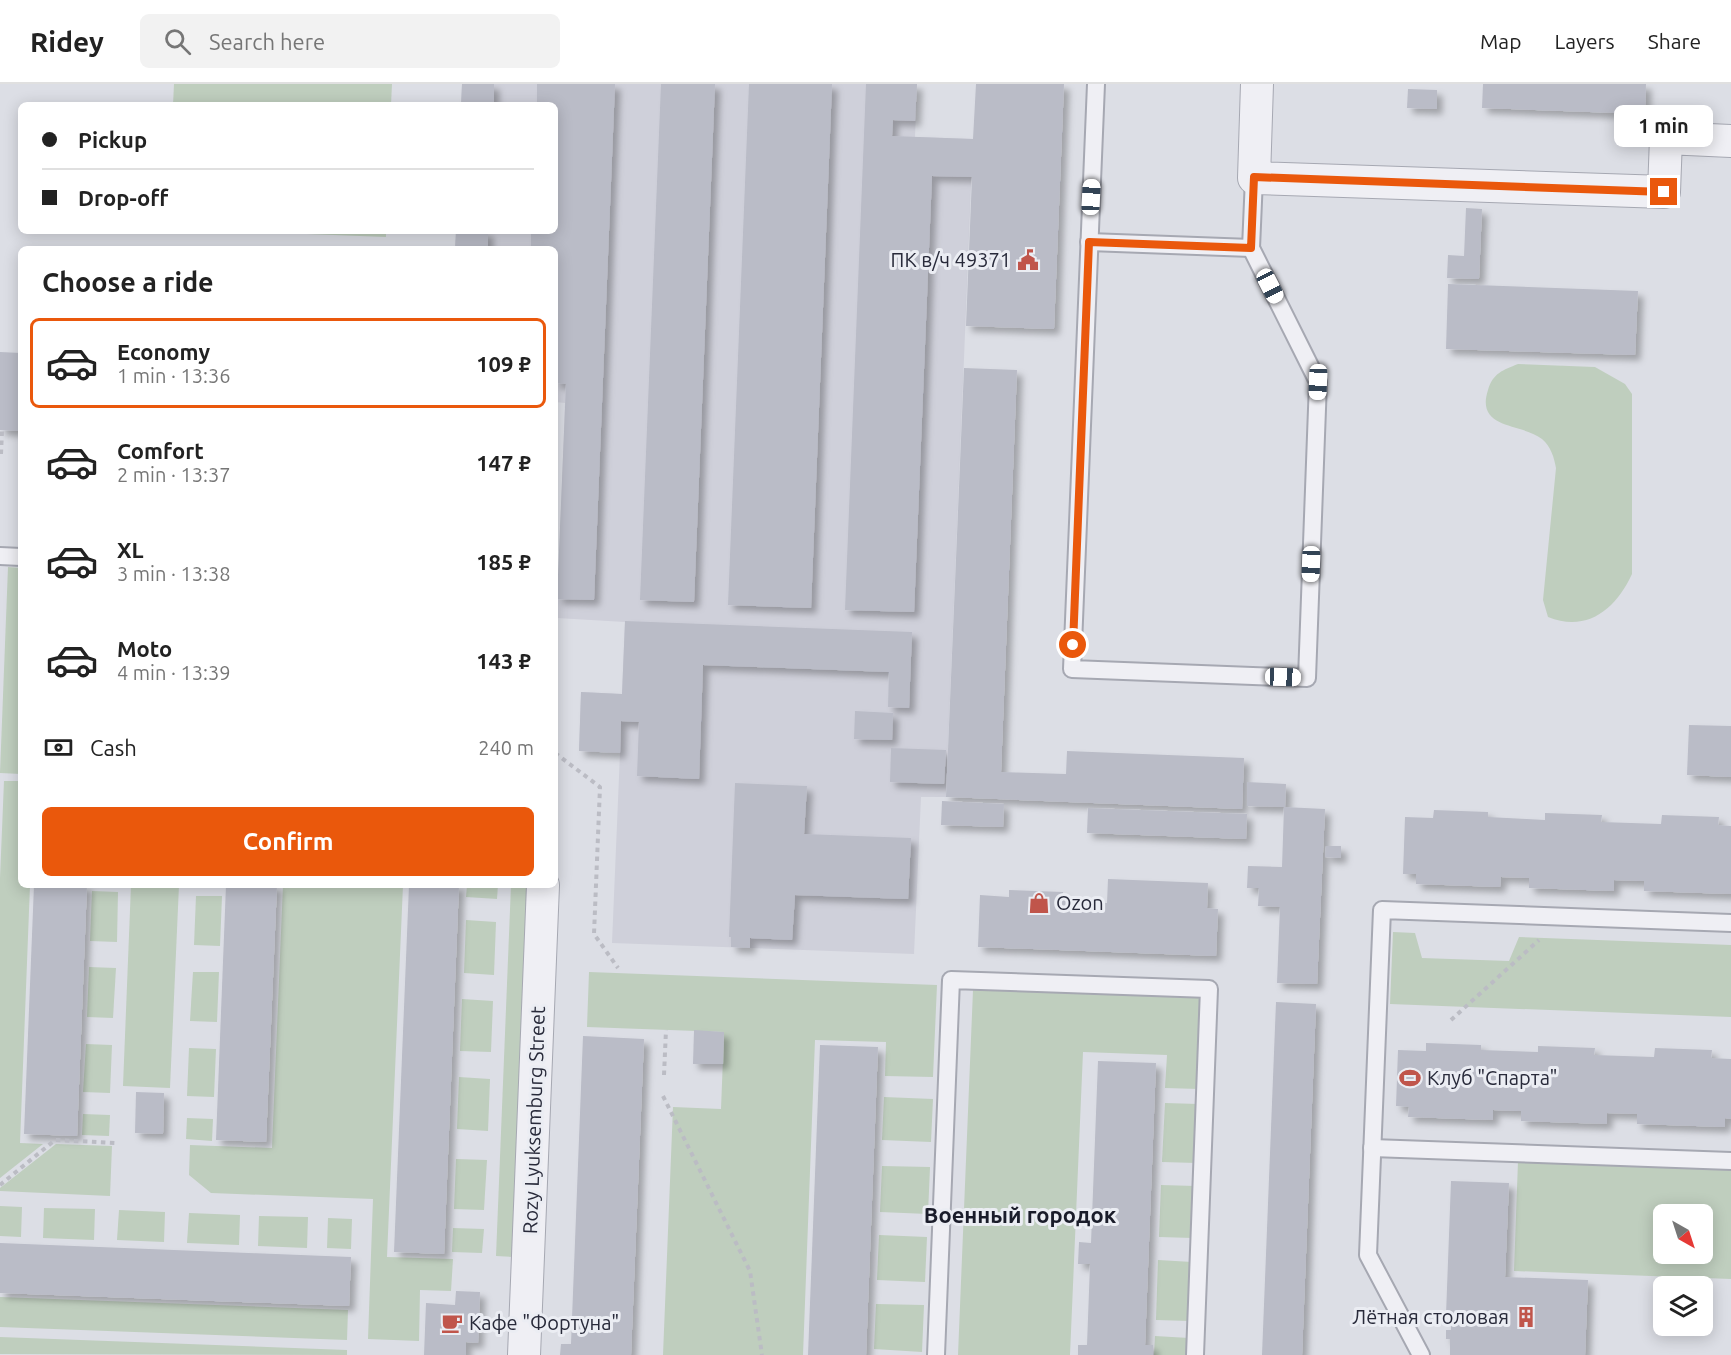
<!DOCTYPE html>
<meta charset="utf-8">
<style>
body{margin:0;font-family:Ubuntu,sans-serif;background:#f2f2f2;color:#222;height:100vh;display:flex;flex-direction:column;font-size:22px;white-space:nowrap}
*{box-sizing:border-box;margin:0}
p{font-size:20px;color:#767676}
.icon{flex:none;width:33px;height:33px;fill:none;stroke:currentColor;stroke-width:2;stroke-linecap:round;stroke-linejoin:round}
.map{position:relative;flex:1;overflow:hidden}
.drawer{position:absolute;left:18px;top:162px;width:540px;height:642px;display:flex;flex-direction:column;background:#fff;border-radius:9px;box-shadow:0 3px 15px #0003}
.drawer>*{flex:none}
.banner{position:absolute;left:18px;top:18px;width:540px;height:132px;border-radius:9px;box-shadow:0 3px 15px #0003;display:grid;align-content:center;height:132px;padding:0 24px;background:#fff}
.needle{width:39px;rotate:141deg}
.buttons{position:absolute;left:1653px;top:1120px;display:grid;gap:12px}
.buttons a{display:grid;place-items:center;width:60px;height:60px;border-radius:9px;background:#fff;box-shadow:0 3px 15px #0003;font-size:30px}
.end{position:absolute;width:27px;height:27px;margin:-14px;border:8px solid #ea580c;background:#fff;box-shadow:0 0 0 3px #fff}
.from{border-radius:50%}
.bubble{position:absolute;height:42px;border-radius:9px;background:#fff;box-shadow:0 3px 15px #0003;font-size:20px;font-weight:700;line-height:42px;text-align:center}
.car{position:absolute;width:18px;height:36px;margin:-18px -9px;border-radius:8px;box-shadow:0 0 4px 2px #0007;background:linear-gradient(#fff 24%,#345 0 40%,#fff 0 76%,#345 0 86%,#fff 0)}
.banner b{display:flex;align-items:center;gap:21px;height:57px;font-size:22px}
.banner b+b{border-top:2px solid #e0e0e0}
.banner i{width:15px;height:15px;background:#222}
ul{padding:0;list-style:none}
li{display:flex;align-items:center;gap:18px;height:90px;margin:0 12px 9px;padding:0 12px;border:3px solid transparent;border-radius:9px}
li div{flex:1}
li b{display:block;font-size:22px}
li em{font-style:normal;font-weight:700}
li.selected{border-color:#ea580c}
li>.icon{width:54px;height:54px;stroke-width:1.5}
h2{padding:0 24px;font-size:27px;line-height:72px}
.pay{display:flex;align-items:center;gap:15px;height:66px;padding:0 24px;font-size:22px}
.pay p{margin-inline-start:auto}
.primary-button{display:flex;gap:12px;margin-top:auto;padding:12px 24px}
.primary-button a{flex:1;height:69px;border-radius:9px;background:#ea580c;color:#fff;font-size:24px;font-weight:700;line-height:69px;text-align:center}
header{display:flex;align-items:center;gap:36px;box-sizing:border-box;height:84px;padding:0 30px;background:#fff;border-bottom:2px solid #e0e0e0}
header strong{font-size:28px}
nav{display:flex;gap:33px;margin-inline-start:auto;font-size:21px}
.search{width:420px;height:54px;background:#f2f2f2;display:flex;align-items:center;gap:15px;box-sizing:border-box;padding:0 21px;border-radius:9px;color:#767676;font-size:22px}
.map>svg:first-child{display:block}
</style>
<header>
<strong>Ridey</strong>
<div class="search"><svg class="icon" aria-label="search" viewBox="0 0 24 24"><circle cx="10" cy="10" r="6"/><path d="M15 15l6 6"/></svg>Search here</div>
<nav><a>Map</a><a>Layers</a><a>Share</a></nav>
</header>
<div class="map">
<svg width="1731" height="1271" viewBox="0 0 1731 1271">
<defs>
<filter id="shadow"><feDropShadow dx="5.5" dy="5.5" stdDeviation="3" flood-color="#0004"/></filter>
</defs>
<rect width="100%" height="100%" fill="#dcdee5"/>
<polygon fill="#cfd0da" points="462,0 917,0 915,53 973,55 946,713 921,713 914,870 612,859 620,669 579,667 581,608 622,610 625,538 557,534 565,319 555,318 555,165 455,165 456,147 555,147 555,21 461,21"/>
<g fill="#bfcebe" fill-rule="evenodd">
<polygon points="174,0 392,0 391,21 173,21"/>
<polygon points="224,147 386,147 386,153"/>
<path d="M 1518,280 L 1595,283 L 1625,300 L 1632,310 L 1632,490 C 1616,525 1587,549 1548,533 L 1543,516 L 1556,384 C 1554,373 1551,363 1542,355 C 1522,339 1475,346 1488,306 C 1493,289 1503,286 1518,280 Z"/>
<polygon points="8,483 21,484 21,690 0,689"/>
<polygon points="4,697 21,697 21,801 30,801 20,1059 43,1060 0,1094 0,794"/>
<polygon points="131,801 179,801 170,1004 123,1002"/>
<polygon points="283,801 403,801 387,1173 453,1175 451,1207 420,1206 419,1257 368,1255 373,1115 211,1109 189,1091 190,1061 272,1064"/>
<polygon points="467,801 498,801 497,815 466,813"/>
<polygon points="511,801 529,801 514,1173 496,1172"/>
<polygon points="92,807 118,808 117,858 90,857"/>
<polygon points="196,812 222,812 220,862 194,861"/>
<polygon points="466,836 496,838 494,891 464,889"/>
<polygon points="1393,848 1415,849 1422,874 1509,877 1519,853 1731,861 1731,933 1390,920"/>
<polygon points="89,883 116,884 113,934 87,933"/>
<polygon points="193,888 219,888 217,938 190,937"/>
<polygon points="589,888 937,901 933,993 885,992 886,958 815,956 803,1271 663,1271 673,1023 721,1025 724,948 587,943"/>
<polygon points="973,906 1203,914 1199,1005 1165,1004 1167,971 1083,968 1070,1271 958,1271"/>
<polygon points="462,915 493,917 491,968 460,967"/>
<polygon points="86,960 112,961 110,1009 83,1008"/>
<polygon points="189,964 216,965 214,1013 187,1012"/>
<polygon points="459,993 490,995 488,1047 457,1045"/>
<polygon points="884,1013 933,1015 931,1058 882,1056"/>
<polygon points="1165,1019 1198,1020 1196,1079 1162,1078"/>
<polygon points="83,1030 110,1031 109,1052 82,1051"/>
<polygon points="187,1034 213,1035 212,1057 186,1055"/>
<polygon points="56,1060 112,1062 110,1112 0,1107 0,1104"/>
<polygon points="456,1075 487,1076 484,1126 454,1125"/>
<path d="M 1518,1077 L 1731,1085 L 1731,1195 L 1514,1187 ZM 1664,1131 L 1702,1131 L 1702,1170 L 1664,1170 Z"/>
<polygon points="882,1082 930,1083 928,1130 880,1128"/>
<polygon points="1161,1101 1195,1102 1193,1154 1159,1153"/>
<polygon points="0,1122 22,1123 21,1153 0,1152"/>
<polygon points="44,1124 95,1125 94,1156 43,1154"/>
<polygon points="119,1126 165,1128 164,1158 117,1156"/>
<polygon points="189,1129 240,1131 239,1161 187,1159"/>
<polygon points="259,1132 308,1133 307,1164 258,1162"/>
<polygon points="328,1134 352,1135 351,1165 327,1164"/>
<polygon points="453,1144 484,1145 482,1169 452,1168"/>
<polygon points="879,1151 927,1153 925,1198 877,1196"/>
<polygon points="1158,1176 1192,1178 1190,1237 1156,1236"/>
<polygon points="0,1213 348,1226 347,1256 0,1243"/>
<polygon points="876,1220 924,1221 922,1268 874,1265"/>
<polygon points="1155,1252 1189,1254 1188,1271 1154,1271"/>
<polygon points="0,1253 347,1266 347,1271 0,1270"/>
</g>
<g fill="#babcc7" filter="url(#shadow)">
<polygon points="462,0 494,0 494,21 461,21"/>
<polygon points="537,0 615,0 594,516 557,515 566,300 555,299 557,264 555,264 555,165 531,165 531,147 555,147 555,21 537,21"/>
<polygon points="661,0 715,0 694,518 640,516"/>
<polygon points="749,0 832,0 811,524 728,521"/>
<polygon points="866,0 917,0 915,37 893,36 892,52 973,55 976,0 1064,0 1054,245 966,242 972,93 932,92 914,528 845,526"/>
<polygon points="1483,0 1646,0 1645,30 1482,24"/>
<polygon points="1408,5 1437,6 1437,25 1407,24"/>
<polygon points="1466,124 1482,125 1479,195 1447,194 1448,171 1464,172"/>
<polygon points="456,147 488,147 488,165 455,165"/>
<polygon points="1448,200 1638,207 1635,271 1446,265"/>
<polygon points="0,268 21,269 21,347 0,346"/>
<polygon points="964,284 1017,286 1001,688 1066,690 1067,667 1244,674 1242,725 946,713"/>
<polygon points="625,537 912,548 909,624 888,623 889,588 703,581 699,695 637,692 639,638 621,637 620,669 579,667 581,608 622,610"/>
<polygon points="855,627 893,629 892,656 854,655"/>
<polygon points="1689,641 1731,642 1731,693 1687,691"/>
<polygon points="891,664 946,666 944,700 890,698"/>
<polygon points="1247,698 1286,700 1285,723 1247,722"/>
<polygon points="735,699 807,702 804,750 911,754 908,815 795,811 792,856 750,854 750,864 731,863 731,853 729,853"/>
<polygon points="942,717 1004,720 1003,743 941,741"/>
<polygon points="1284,723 1325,725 1317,900 1277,899 1280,823 1258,822 1259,804 1247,804 1248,782 1282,783"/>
<polygon points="1088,724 1247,730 1246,755 1087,749"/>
<polygon points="1434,726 1488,728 1488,733 1545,736 1545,729 1602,731 1601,738 1661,740 1662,731 1719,733 1718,741 1731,742 1731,810 1644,807 1644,797 1614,796 1614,807 1529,804 1529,794 1501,793 1500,803 1416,800 1416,790 1403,790 1405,733 1433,734"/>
<polygon points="1326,762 1341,762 1341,774 1325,773"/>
<polygon points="1108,795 1208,799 1207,824 1218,825 1216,872 978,863 980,811 1009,813 1009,806 1063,808 1063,817 1107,819"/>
<polygon points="34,801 87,801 77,1052 24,1050"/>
<polygon points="226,801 277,801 266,1058 216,1056"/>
<polygon points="409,801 459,801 444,1170 394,1168"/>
<polygon points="1276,918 1316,920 1302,1271 1262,1271"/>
<polygon points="694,946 724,948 723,980 693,980"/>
<polygon points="583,952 644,955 631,1271 560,1271 561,1260 571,1260"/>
<polygon points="1426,959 1481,961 1481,966 1538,968 1538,962 1595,964 1594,971 1654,973 1655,964 1712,966 1711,974 1731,975 1731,1035 1725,1034 1725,1043 1637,1040 1637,1030 1607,1029 1607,1040 1521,1037 1521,1027 1493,1026 1493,1036 1408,1033 1409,1023 1396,1022 1398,966 1426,967"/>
<polygon points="820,961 878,963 866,1271 808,1271"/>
<polygon points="1098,977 1156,979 1145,1261 1153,1261 1153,1271 1078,1271 1078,1261 1087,1261 1090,1180 1078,1180 1079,1158 1091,1159"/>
<polygon points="136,1008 164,1009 163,1050 135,1049"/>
<polygon points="1451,1097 1509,1099 1505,1193 1588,1196 1585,1271 1450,1271 1450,1255 1446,1255 1446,1246 1451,1246 1451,1231 1446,1231"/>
<polygon points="0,1159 351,1173 349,1222 0,1209"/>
<polygon points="456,1207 480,1208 478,1259 466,1258 466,1271 424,1271 426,1219 455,1221"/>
</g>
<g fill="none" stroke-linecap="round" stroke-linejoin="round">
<defs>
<g id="lane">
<polyline points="1096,0 1072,585 1307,594 1318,298 1251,164 1254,94"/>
<polyline points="1089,158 1251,164"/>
<polyline points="0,472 21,473"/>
<polyline points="1372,1064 1731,1077"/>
<polyline points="936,1271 951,896 1209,905 1195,1271"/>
<polyline points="1421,1271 1368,1171 1382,826 1731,839"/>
</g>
<g id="street">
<polyline points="1257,0 1254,94 1664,108 1666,54 1731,57"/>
<polyline points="524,1271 543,801"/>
</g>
</defs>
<use href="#lane" stroke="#a6a8b2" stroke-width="20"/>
<use href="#street" stroke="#a6a8b2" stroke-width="34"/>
<g stroke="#bbbcc4" stroke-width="4" stroke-dasharray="4.5 4.5" stroke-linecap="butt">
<polyline points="1,370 2,347"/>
<polyline points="555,669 600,703 594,850 618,884"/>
<polyline points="1451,936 1539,856"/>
<polyline points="664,991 666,946"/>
<polyline points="663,1012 750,1187 762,1271"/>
<polyline points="0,1101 55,1056 116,1059"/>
</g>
<use href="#lane" stroke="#efeff4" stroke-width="16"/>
<use href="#street" stroke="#efeff4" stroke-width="32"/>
</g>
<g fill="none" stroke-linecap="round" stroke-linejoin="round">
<polyline stroke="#ea580c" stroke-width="8" points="1073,561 1089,158 1251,164 1254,93 1664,108"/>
</g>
<defs>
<symbol id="civic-bare" viewBox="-9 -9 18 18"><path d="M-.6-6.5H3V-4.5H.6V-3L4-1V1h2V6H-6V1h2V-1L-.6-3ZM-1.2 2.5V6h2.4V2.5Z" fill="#c0554b" stroke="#ebedf3" stroke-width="2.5" paint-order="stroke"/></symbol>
<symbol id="shop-bare" viewBox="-9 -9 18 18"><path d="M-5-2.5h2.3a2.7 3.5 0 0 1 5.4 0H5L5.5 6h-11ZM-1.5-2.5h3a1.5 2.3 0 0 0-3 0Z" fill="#c0554b" stroke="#ebedf3" stroke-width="2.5" paint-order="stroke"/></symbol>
<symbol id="stadium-bare" viewBox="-9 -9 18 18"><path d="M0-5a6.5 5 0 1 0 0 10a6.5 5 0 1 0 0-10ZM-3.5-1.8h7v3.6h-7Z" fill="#c0554b" stroke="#ebedf3" stroke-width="2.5" paint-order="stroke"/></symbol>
<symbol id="building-bare" viewBox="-9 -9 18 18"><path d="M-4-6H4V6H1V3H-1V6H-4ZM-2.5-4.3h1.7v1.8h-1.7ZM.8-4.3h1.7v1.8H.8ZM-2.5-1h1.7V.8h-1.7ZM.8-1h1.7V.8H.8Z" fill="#c0554b" stroke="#ebedf3" stroke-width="2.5" paint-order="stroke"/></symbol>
<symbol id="cafe-bare" viewBox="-9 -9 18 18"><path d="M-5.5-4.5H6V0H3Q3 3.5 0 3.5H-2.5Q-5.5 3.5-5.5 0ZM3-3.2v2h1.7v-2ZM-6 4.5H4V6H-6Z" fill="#c0554b" stroke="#ebedf3" stroke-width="2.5" paint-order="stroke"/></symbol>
</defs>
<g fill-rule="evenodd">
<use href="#civic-bare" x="1013" y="161" width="30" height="30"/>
<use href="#shop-bare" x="1024" y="804" width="30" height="30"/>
<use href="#stadium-bare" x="1395" y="979" width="30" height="30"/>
<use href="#building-bare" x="1511" y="1218" width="30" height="30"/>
<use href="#cafe-bare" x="437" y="1224" width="30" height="30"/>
</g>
<g text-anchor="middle" stroke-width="6" stroke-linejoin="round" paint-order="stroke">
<g font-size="20" fill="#282a3a" stroke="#ebedf3" text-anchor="start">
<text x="1011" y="183" text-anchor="end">ПК в/ч 49371</text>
<text x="1056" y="826">Ozon</text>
<text x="1427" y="1001">Клуб "Спарта"</text>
<text x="1509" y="1240" text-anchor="end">Лётная столовая</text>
<text x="469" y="1246">Кафе "Фортуна"</text>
</g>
<g font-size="20" fill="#282a3a" stroke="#ebedf3">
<text transform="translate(534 1036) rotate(-88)" y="7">Rozy Lyuksemburg Street</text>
</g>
<g font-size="22" font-weight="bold" fill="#1a1c2a" stroke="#ebedf3">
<text x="1020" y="1139">Военный городок</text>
</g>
</g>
</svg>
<div class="buttons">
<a><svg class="needle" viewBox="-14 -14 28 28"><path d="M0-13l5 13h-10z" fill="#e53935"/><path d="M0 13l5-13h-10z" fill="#767676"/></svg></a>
<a><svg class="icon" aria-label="layers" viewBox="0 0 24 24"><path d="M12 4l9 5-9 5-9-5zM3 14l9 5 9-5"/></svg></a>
</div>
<i class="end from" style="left:1073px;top:561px"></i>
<i class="end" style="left:1664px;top:108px"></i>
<div class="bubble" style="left:1614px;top:21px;width:99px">1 min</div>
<i class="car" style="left:1091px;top:113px;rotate:3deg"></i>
<i class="car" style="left:1270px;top:202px;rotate:153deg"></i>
<i class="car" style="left:1318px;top:298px;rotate:182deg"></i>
<i class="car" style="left:1311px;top:480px;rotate:182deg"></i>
<i class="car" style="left:1283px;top:593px;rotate:92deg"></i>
<div class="banner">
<b><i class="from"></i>Pickup</b>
<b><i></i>Drop-off</b>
</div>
<section class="drawer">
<h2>Choose a ride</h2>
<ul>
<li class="selected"><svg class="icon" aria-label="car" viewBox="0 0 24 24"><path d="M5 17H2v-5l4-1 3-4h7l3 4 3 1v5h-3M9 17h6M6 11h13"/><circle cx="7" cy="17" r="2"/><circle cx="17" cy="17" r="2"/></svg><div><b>Economy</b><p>1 min · 13:36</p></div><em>109 ₽</em></li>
<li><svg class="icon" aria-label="car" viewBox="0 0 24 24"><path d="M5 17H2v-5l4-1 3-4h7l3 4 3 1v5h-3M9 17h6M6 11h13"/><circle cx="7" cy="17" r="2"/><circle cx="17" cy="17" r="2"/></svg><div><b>Comfort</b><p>2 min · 13:37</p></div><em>147 ₽</em></li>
<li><svg class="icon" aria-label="car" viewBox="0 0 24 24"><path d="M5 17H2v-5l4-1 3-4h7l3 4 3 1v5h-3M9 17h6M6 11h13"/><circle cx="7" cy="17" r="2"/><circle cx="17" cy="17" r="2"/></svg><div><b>XL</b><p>3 min · 13:38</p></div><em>185 ₽</em></li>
<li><svg class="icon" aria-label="car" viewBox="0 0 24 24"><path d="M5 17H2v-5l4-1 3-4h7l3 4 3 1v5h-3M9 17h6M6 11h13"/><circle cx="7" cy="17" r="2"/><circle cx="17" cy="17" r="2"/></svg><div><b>Moto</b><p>4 min · 13:39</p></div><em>143 ₽</em></li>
</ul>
<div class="pay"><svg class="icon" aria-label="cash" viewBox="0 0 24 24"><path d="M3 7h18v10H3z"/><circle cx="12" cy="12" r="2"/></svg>Cash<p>240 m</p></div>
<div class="primary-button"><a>Confirm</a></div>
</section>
</div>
